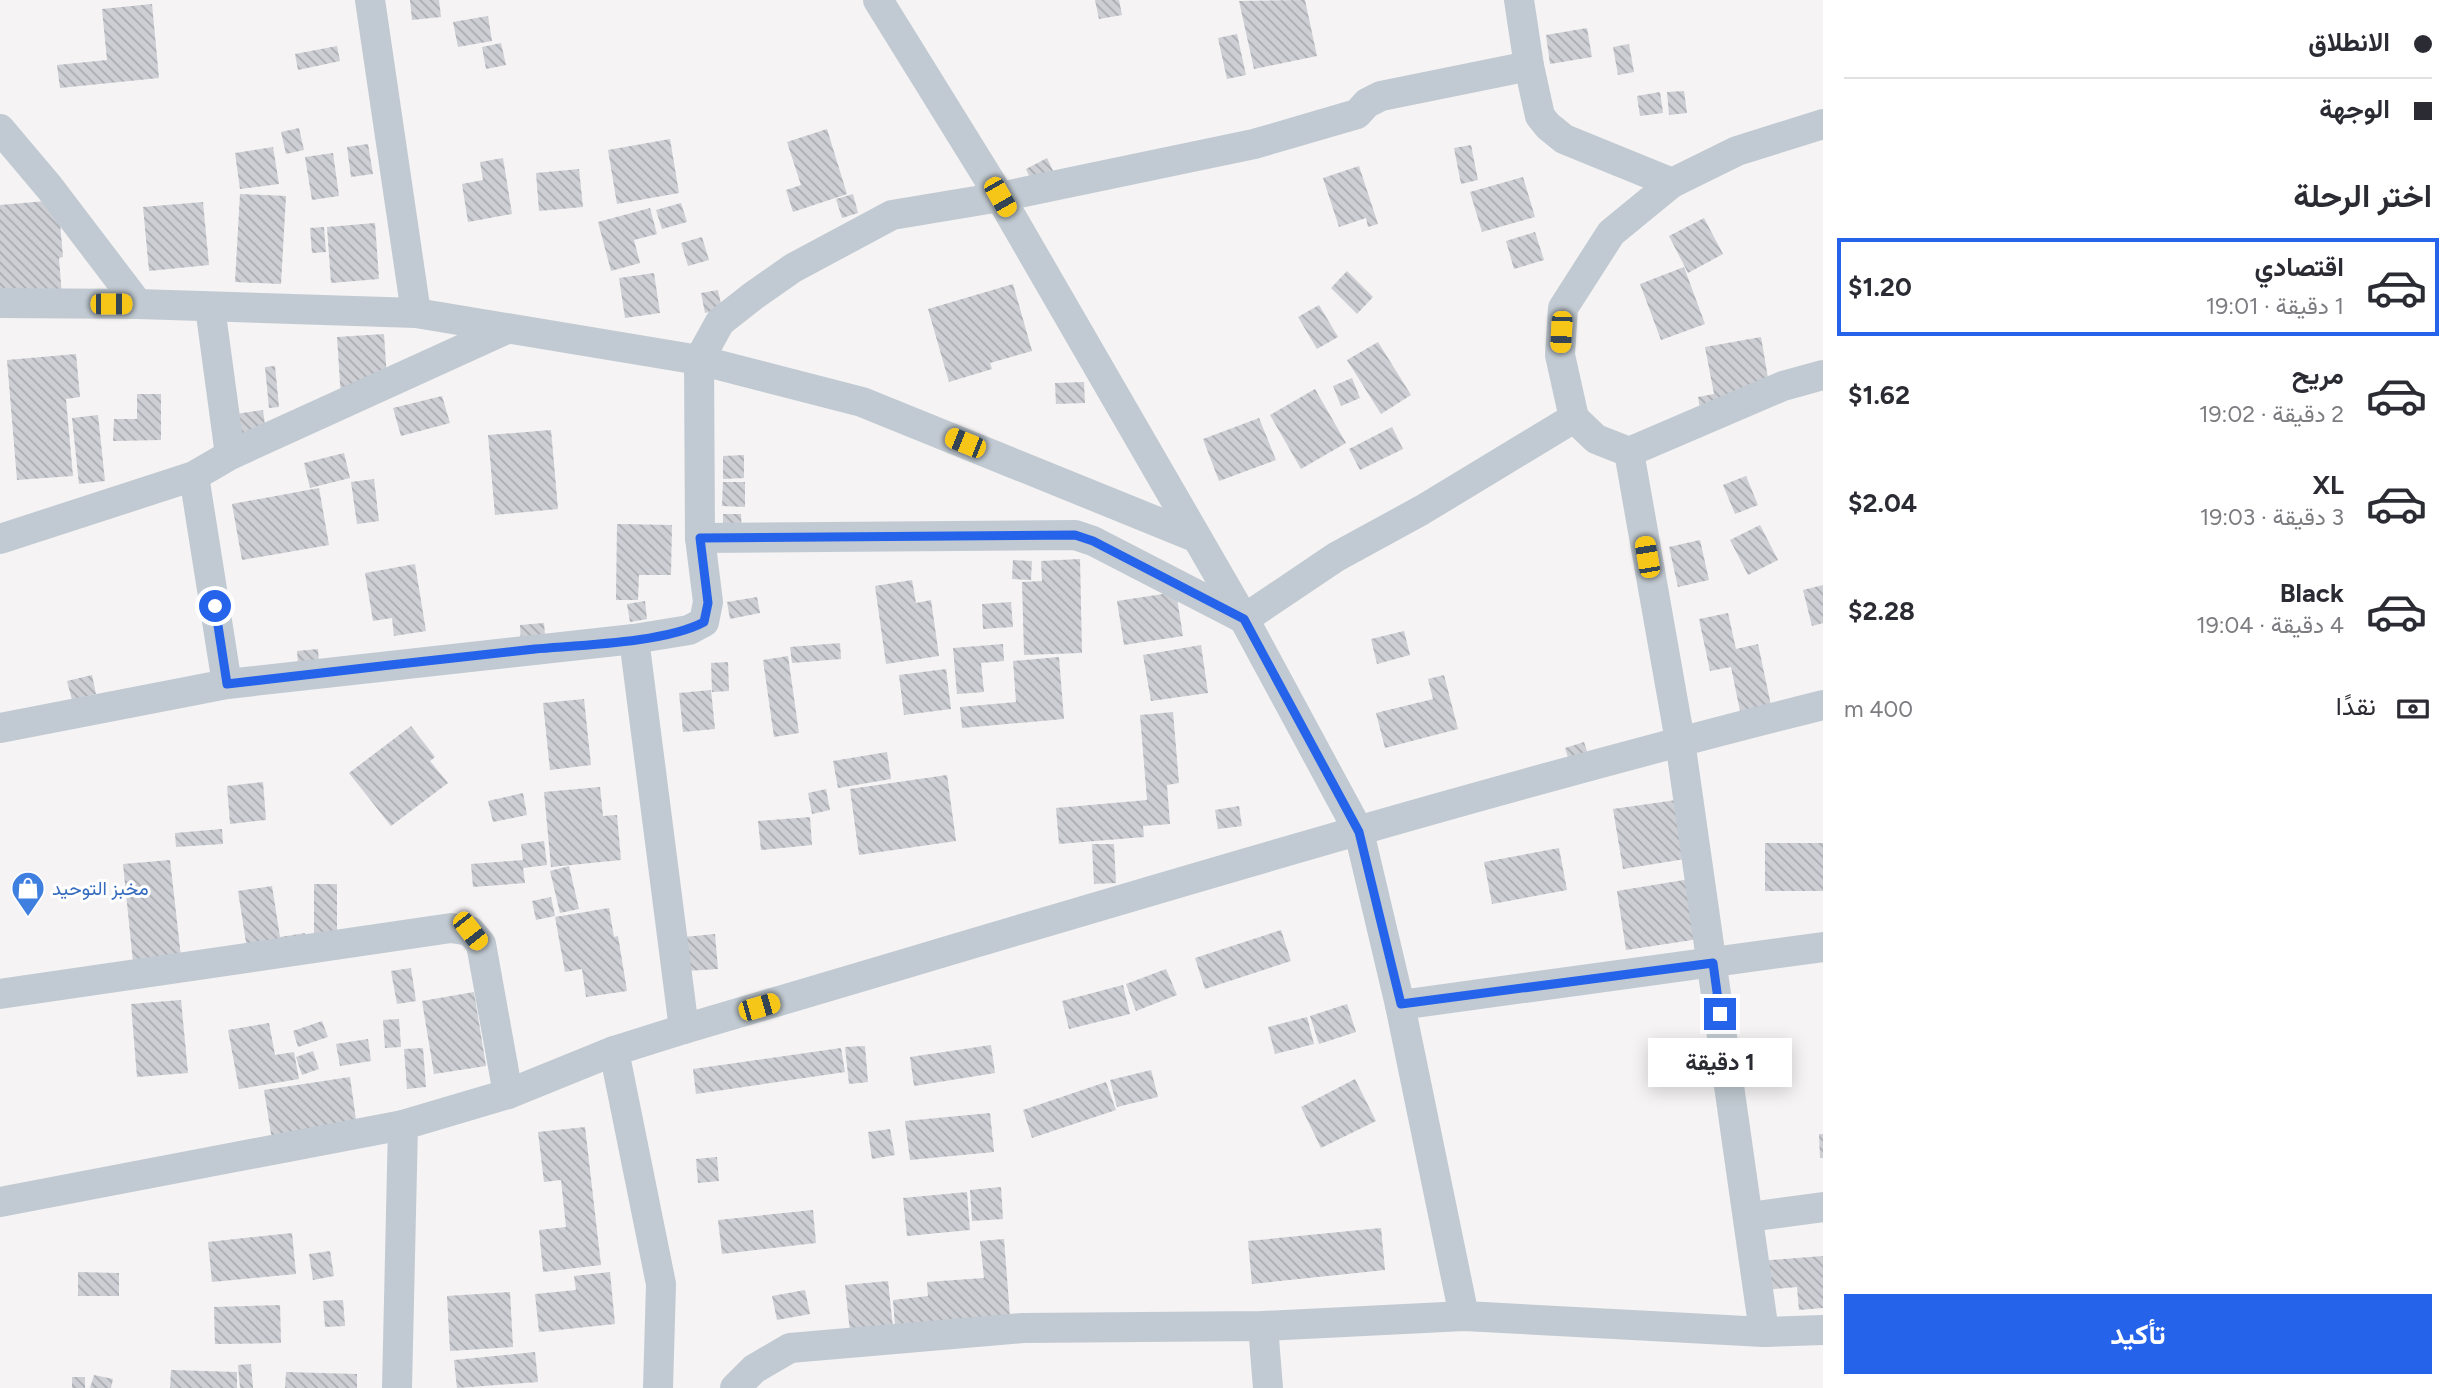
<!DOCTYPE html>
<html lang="ar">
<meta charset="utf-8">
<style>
body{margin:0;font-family:Figtree,Vazirmatn,sans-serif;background:#f2f2f3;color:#2b2b33;direction:rtl;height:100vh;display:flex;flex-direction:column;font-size:26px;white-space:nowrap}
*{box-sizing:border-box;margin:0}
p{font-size:23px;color:#7c7c81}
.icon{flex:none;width:38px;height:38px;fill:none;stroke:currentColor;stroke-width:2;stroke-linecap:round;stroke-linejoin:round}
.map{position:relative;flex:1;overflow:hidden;direction:ltr}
.drawer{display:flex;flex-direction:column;background:#fff;width:630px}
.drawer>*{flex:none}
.hud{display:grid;align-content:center;height:154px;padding:0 21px;background:#fff}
.end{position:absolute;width:32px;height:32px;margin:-16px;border:9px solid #2563eb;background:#fff;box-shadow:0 0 0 4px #fff}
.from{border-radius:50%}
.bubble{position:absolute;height:49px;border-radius:0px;background:#fff;box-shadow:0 4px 18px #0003;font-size:23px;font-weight:700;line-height:49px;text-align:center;direction:rtl}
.car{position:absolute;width:21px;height:42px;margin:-21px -10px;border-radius:9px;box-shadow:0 0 5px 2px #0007;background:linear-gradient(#f5c518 24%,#345 0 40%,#f5c518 0 76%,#345 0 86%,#f5c518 0)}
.hud b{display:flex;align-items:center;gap:24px;height:66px;font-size:26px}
.hud b+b{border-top:2px solid #e1e1e2}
.hud i{width:18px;height:18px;background:#2b2b33}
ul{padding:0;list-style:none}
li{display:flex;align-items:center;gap:21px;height:98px;margin:0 14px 10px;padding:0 7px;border:4px solid transparent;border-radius:0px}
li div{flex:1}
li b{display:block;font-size:26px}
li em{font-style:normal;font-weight:700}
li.current{border-color:#2563eb}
li>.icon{width:63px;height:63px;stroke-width:1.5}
h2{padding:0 21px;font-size:32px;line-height:84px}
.pay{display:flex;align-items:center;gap:18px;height:77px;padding:0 21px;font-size:26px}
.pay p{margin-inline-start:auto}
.button{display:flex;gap:14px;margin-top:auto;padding:14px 21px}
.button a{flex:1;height:80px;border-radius:0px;background:#2563eb;color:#fff;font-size:28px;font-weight:700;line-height:80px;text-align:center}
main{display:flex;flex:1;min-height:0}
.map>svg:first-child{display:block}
</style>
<main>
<section class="drawer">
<div class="hud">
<b><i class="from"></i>الانطلاق</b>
<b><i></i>الوجهة</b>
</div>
<h2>اختر الرحلة</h2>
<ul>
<li class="current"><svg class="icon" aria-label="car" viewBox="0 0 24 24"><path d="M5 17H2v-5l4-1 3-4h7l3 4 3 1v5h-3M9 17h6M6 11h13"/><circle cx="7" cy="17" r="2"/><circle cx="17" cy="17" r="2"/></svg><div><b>اقتصادي</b><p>1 دقيقة · 19:01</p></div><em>$1.20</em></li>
<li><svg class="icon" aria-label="car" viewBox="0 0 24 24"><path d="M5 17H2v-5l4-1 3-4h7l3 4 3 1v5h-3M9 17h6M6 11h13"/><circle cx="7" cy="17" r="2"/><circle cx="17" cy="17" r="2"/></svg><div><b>مريح</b><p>2 دقيقة · 19:02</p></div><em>$1.62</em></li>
<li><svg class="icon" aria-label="car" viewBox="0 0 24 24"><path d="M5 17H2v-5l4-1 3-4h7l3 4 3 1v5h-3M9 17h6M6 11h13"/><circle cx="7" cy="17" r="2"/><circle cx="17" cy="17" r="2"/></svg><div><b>XL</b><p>3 دقيقة · 19:03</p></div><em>$2.04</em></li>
<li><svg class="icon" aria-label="car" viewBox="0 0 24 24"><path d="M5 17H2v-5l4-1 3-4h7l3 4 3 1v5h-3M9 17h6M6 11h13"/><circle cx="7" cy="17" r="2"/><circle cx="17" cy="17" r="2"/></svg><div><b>Black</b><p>4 دقيقة · 19:04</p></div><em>$2.28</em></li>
</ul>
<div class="pay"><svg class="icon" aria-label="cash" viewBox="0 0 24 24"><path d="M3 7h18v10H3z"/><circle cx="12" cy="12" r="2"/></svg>نقدًا<p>400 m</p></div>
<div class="button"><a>تأكيد</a></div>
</section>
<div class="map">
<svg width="1823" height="1388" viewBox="0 0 1823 1388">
<defs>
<pattern id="building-back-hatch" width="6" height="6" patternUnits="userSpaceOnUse" patternTransform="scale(1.75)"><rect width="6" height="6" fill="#cdcfd5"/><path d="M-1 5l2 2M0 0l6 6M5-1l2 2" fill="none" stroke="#a8abb0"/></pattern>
</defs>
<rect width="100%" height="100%" fill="#f5f3f3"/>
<g fill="url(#building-back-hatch)">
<polygon points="410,0 439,0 441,17 412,20"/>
<polygon points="1095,0 1119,0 1122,15 1099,19"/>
<polygon points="1305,0 1317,56 1254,69 1239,1"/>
<polygon points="152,4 159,78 60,88 57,65 107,60 102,9"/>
<polygon points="488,16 492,41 458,47 453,22"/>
<polygon points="1587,28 1592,57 1550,64 1546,35"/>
<polygon points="1237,34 1246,75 1227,79 1218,38"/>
<polygon points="501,43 506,65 486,69 482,47"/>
<polygon points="1629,44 1634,72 1618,75 1613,47"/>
<polygon points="337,46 340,61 298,70 295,54"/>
<polygon points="1684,91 1687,113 1669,115 1667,92"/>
<polygon points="1660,92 1663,113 1640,116 1637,96"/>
<polygon points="299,128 304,150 286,154 281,132"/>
<polygon points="827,129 847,194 793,212 786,190 801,185 787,142"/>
<polygon points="670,139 679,193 617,204 608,150"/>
<polygon points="368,144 373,174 351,177 347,147"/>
<polygon points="1471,145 1478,180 1461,184 1454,148"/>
<polygon points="273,147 279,184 240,189 235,153"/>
<polygon points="333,153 339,196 312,200 305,157"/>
<polygon points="503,158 512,214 468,222 462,184 483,180 480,162"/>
<polygon points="1047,158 1056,177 1034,187 1026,169"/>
<polygon points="1359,166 1378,224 1368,227 1366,218 1339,227 1323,178"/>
<polygon points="579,169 583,207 539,211 536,173"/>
<polygon points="1523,177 1535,217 1482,232 1470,192"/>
<polygon points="240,194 286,196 281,284 235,282"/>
<polygon points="853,194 858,213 842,218 836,199"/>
<polygon points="58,200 63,257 59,258 62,297 0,302 0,205"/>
<polygon points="203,202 209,265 149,271 143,207"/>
<polygon points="681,203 687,222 662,229 656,210"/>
<polygon points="650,208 657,234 634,240 640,263 611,271 598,222"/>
<polygon points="1704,218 1723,254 1688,273 1669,236"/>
<polygon points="375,223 379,279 331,283 327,227"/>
<polygon points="324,227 326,252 312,253 310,228"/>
<polygon points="1535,232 1544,260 1514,269 1506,241"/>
<polygon points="702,237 709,260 688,266 681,243"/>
<polygon points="1684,267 1705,324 1661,340 1640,284"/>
<polygon points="1347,271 1373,297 1357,314 1331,288"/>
<polygon points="654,273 660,313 625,318 619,278"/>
<polygon points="1013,284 1032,351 990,363 992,369 949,382 928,309"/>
<polygon points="718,290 722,309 705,313 701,293"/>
<polygon points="1319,305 1338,337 1317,349 1298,317"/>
<polygon points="384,334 388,395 341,398 337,337"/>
<polygon points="1761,337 1771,396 1700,409 1698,397 1714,394 1705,347"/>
<polygon points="1378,342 1411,395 1381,414 1347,360"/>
<polygon points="76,354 80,397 66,399 73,476 17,480 7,360"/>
<polygon points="275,366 279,407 269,408 265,367"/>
<polygon points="1352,378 1360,398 1341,406 1333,386"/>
<polygon points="1084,382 1085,403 1056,404 1055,383"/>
<polygon points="1315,389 1346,443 1301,469 1270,415"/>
<polygon points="137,394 161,394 161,440 113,441 114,419 137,419"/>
<polygon points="442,396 450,423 401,436 393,408"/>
<polygon points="263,410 266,433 225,439 222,416"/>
<polygon points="98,415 105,481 79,484 72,418"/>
<polygon points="1259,418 1276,460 1219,481 1203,439"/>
<polygon points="1392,427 1403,449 1360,470 1349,449"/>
<polygon points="551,430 558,509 495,515 488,435"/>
<polygon points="344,453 350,478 310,488 304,463"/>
<polygon points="744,455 744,478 723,479 723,456"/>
<polygon points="1746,476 1758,505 1735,514 1723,485"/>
<polygon points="374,479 379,521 357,524 351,482"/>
<polygon points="723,482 745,482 745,507 722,506"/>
<polygon points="319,488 329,545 242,560 232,504"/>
<polygon points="723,514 741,514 742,536 723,536"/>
<polygon points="617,524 672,525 671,575 639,575 638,600 616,600"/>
<polygon points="1760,525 1778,560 1748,575 1730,540"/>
<polygon points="1700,540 1709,580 1678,587 1669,547"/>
<polygon points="1080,559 1082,653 1024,655 1022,582 1042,581 1041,561"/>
<polygon points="1013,560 1032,561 1031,580 1012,579"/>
<polygon points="415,564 426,631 394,636 392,618 373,621 365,573"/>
<polygon points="912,580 916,603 931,600 939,656 886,664 875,586"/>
<polygon points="1823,585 1823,623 1812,626 1803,590"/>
<polygon points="1176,592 1183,636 1124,645 1117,601"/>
<polygon points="757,597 760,613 730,619 727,602"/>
<polygon points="645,601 647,619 630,622 627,604"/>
<polygon points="1011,602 1013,627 983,629 982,604"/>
<polygon points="1728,613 1736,649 1758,644 1772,710 1741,716 1731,667 1710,671 1699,619"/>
<polygon points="544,623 546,648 521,649 520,625"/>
<polygon points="1404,631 1410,655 1377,664 1371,639"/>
<polygon points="840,643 841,659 792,663 790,647"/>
<polygon points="1003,644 1004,661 981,663 984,692 957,694 953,648"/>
<polygon points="1201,645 1208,693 1151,701 1143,655"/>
<polygon points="318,649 320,674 299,676 297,651"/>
<polygon points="788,656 799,733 774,737 763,660"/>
<polygon points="1059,657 1064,719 962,728 960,707 1016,702 1013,661"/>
<polygon points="728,662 729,691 712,692 711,663"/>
<polygon points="946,669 951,709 904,715 899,675"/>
<polygon points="92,675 96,694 72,700 67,681"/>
<polygon points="1444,675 1458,729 1385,748 1376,713 1433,699 1428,679"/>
<polygon points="711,690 715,729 683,732 679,693"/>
<polygon points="584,699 591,765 550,770 543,703"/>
<polygon points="1173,712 1179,783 1167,785 1170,824 1143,826 1144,837 1059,844 1056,808 1147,800 1140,715"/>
<polygon points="411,726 435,757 430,761 448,783 391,826 349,773"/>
<polygon points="1584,742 1590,761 1571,767 1565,748"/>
<polygon points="887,752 891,779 838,788 833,761"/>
<polygon points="947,775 956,841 859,855 850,789"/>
<polygon points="263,782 266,820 230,824 227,786"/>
<polygon points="600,787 603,816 617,815 621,860 551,867 544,792"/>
<polygon points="826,789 830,810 812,814 808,793"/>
<polygon points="523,793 527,815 493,822 488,801"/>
<polygon points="1676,800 1685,859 1623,869 1613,809"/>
<polygon points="1239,806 1242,826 1218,829 1215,810"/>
<polygon points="810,817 812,845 761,850 758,821"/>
<polygon points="222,829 223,844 176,847 175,833"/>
<polygon points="544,841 547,865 523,868 525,883 473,887 471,864 523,860 521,844"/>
<rect x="1765" y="843" width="58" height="48"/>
<polygon points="1092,844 1114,844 1116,883 1094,884"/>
<polygon points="1559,848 1567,890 1492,904 1484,862"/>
<polygon points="170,860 181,957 133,962 123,864"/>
<polygon points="569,866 579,909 560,913 550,871"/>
<polygon points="1690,879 1699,939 1626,950 1617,891"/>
<rect x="314" y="884" width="23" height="67"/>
<polygon points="272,886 280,937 305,933 308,954 249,962 238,891"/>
<polygon points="551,897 555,916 536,920 532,901"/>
<polygon points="609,908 614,937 618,936 627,991 586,997 582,969 565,972 555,917"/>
<polygon points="1281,930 1291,961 1205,989 1195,958"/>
<polygon points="715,934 718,969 686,971 684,937"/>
<polygon points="411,968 416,1001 397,1004 391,971"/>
<polygon points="1166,969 1177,995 1136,1011 1126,984"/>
<polygon points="1123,985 1130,1014 1069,1029 1062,1001"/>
<polygon points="474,992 486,1066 434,1074 422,1001"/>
<polygon points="181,1000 188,1073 137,1077 131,1004"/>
<polygon points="1347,1004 1356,1032 1319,1044 1310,1016"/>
<polygon points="1307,1017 1314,1044 1275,1054 1268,1027"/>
<polygon points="399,1019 401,1047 385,1048 383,1020"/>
<polygon points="322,1021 328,1037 298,1047 293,1031"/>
<polygon points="269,1023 275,1055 294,1052 299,1079 239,1089 228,1030"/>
<polygon points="368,1039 371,1061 340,1066 336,1044"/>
<polygon points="991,1045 995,1073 914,1086 910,1057"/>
<polygon points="865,1046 868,1082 849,1084 845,1047"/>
<polygon points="423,1048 426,1087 407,1089 404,1049"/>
<polygon points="841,1048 845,1072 696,1094 693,1069"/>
<polygon points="313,1051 319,1069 302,1075 296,1057"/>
<polygon points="1151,1070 1158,1097 1117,1107 1110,1080"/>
<polygon points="350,1077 357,1127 272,1140 264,1090"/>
<polygon points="1355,1079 1376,1121 1321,1148 1301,1107"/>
<polygon points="1106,1082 1116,1110 1032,1138 1023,1110"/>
<polygon points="990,1113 994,1152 910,1160 905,1121"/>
<polygon points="585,1127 601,1265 543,1272 539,1230 566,1227 561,1180 544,1182 538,1132"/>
<polygon points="890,1129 895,1155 872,1159 868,1132"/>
<polygon points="1819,1134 1823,1134 1823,1158 1820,1158"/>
<polygon points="717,1157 719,1181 698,1183 696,1159"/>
<polygon points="1001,1187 1003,1219 972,1221 970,1190"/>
<polygon points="967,1192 970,1230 907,1236 903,1198"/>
<polygon points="813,1210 816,1243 722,1254 718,1220"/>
<polygon points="1381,1228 1385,1270 1252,1284 1248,1241"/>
<polygon points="292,1233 296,1274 212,1282 208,1242"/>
<polygon points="1004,1239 1010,1316 895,1326 893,1300 928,1296 927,1282 984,1278 980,1241"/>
<polygon points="330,1251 334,1276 313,1280 309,1254"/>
<polygon points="1823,1256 1823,1308 1799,1310 1797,1287 1762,1290 1759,1261"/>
<polygon points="78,1272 119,1273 119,1296 78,1296"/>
<polygon points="610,1272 615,1324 539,1332 535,1294 576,1290 574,1276"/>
<polygon points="888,1281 893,1328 850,1332 845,1285"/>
<polygon points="805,1290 810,1314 777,1320 772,1296"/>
<polygon points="510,1292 513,1347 450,1351 447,1296"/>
<polygon points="343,1300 345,1326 325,1327 323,1301"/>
<polygon points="280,1305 281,1343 215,1344 214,1307"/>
<polygon points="535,1352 538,1382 457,1388 454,1360"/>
<polygon points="251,1364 253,1388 240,1388 238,1365"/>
<polygon points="171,1370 237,1372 237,1388 170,1388"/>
<polygon points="286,1372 357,1374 357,1388 285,1388"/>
<polygon points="94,1375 113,1379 111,1388 90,1388"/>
<rect x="72" y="1377" width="13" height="11"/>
</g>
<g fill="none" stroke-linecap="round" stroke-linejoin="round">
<g stroke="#c1cad2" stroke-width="30">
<polyline points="370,0 416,313"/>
<polyline points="878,0 1000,197 1244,619 1359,832 1400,1005 1464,1316"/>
<polyline points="1519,0 1529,66 1540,116 1548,126 1564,139 1672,183"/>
<polyline points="0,129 49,187 138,304"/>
<polyline points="0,303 138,304 416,313 699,360 862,402 1195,537"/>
<polyline points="210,307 230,455"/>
<polyline points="1574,418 1560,355 1563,308 1611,233 1672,183 1737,151 1823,124"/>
<polyline points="1629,452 1783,386 1823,375"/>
<polyline points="194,476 227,684"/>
<polyline points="700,538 1075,535 1093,541 1244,619 1336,557 1422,510 1574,418 1596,439 1629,452 1680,741 1764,1332"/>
<polyline points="0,539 194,476 230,455 507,329"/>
<polyline points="634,639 684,1029"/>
<polyline points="0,728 227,684 634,639 689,630 704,622 708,602 700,538 699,360 720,322 753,296 793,268 892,215 1000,197 1254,144 1357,114 1367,103 1381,96 1529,66"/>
<polyline points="0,994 451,928 470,931 481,944 508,1094"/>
<polyline points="1400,1005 1823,947"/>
<polyline points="614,1051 661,1284 658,1388"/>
<path d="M 0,1202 L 403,1125 L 508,1094 L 614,1051 L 684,1029 C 1062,918 1440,801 1823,705"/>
<polyline points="1749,1217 1823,1207"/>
<polyline points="1263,1326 1268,1388"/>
<polyline points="397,1388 403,1125"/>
<polyline points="735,1388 754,1369 790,1348 1023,1328 1263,1326 1464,1316 1764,1332 1823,1330"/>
</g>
</g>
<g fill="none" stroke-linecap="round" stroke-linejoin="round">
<path stroke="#2563eb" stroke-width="9" d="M 215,606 L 227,684 C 330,672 432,660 535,649 C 581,645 665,643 704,622 L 708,603 L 700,538 L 1075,535 L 1093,541 L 1244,619 L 1359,832 L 1401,1004 L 1713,963 L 1720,1014"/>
</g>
<defs>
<symbol id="shop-pin" viewBox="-11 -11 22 30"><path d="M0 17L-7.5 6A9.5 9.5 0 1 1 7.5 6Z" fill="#3f7fe0" stroke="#fff"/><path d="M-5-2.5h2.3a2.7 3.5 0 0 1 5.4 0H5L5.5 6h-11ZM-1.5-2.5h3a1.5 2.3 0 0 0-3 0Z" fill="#fff"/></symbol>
</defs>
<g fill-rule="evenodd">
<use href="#shop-pin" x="9" y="869" width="38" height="52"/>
</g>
<g text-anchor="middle" stroke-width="6" stroke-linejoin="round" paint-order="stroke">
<g font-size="19" fill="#366cbe" stroke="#fff" text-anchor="start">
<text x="52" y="895">مخبز التوحيد</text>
</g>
</g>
</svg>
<i class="end from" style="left:215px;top:606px"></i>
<i class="end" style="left:1720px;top:1014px"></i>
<div class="bubble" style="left:1648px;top:1038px;width:144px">1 دقيقة</div>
<i class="car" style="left:1000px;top:197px;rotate:150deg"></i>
<i class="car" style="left:111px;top:304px;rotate:90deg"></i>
<i class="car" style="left:1561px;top:332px;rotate:183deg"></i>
<i class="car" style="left:965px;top:443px;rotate:292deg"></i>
<i class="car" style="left:1647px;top:557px;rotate:350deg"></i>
<i class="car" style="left:470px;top:931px;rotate:142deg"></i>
<i class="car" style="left:759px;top:1007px;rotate:74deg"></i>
</div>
</main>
